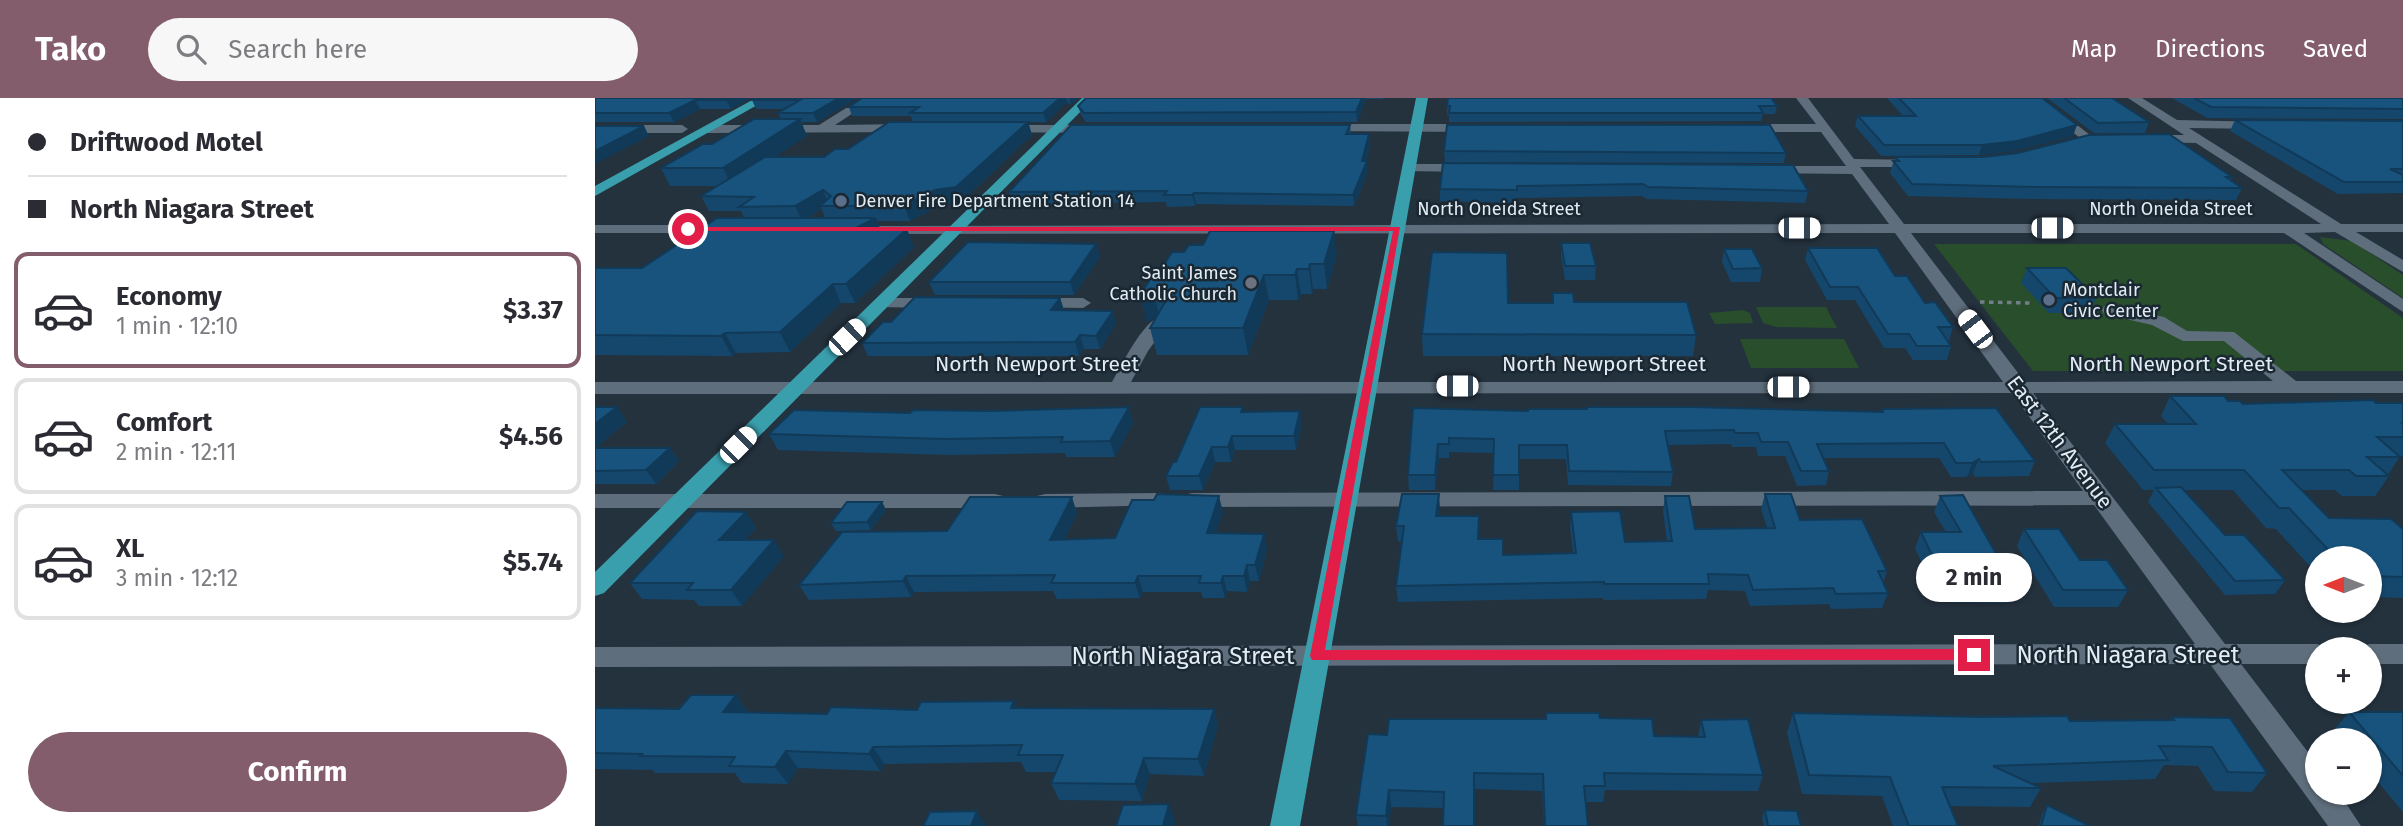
<!DOCTYPE html>
<meta charset="utf-8">
<style>
body{margin:0;font-family:"Fira Sans",sans-serif;background:#f7f7f7;color:#2b2b33;height:100vh;display:flex;flex-direction:column;font-size:26px;white-space:nowrap}
*{box-sizing:border-box;margin:0}
p{font-size:23px;color:#7c7c81}
.icon{flex:none;width:38px;height:38px;fill:none;stroke:currentColor;stroke-width:2;stroke-linecap:round;stroke-linejoin:round}
.map{position:relative;flex:1;overflow:hidden}
.details{display:flex;flex-direction:column;background:#fff;width:595px}
.details>*{flex:none}
.hud{display:grid;align-content:center;height:154px;padding:0 28px;background:#fff}
.needle{width:46px;rotate:270deg}
.fabs{position:absolute;left:1710px;top:448px;display:grid;gap:14px}
.fabs a{display:grid;place-items:center;width:77px;height:77px;border-radius:50%;background:#fff;box-shadow:0 2px 5px #0004;font-size:35px}
.end{position:absolute;width:32px;height:32px;margin:-16px;border:9px solid #e11d48;background:#fff;box-shadow:0 0 0 4px #fff}
.from{border-radius:50%}
.bubble{position:absolute;height:49px;border-radius:24px;background:#fff;box-shadow:0 2px 5px #0004;font-size:23px;font-weight:700;line-height:49px;text-align:center}
.car{position:absolute;width:21px;height:42px;margin:-21px -10px;border-radius:9px;box-shadow:0 0 5px 2px #0007;background:linear-gradient(#fff 24%,#345 0 40%,#fff 0 76%,#345 0 86%,#fff 0)}
.hud b{display:flex;align-items:center;gap:24px;height:66px;font-size:26px}
.hud b+b{border-top:2px solid #e1e1e2}
.hud i{width:18px;height:18px;background:#2b2b33}
ul{padding:0;list-style:none}
li{display:flex;align-items:center;gap:21px;height:116px;margin:0 14px 10px;padding:0 14px;border:4px solid #e1e1e2;border-radius:14px}
li div{flex:1}
li b{display:block;font-size:26px}
li em{font-style:normal;font-weight:700}
li.current{border-color:#845d6d}
li>.icon{width:63px;height:63px;stroke-width:1.5}
.button{display:flex;gap:14px;margin-top:auto;padding:14px 28px}
.button a{flex:1;height:80px;border-radius:42px;background:#845d6d;color:#fff;font-size:28px;font-weight:700;line-height:80px;text-align:center}
header{display:flex;align-items:center;gap:42px;box-sizing:border-box;height:98px;padding:0 35px;background:#845d6d;color:#fff}
header strong{font-size:33px}
nav{display:flex;gap:38px;margin-inline-start:auto;font-size:24px}
.search{width:490px;height:63px;background:#f7f7f7;display:flex;align-items:center;gap:18px;box-sizing:border-box;padding:0 24px;border-radius:38px;color:#7c7c81;font-size:26px}
main{display:flex;flex:1;min-height:0}
.map>svg:first-child{display:block}
</style>
<header>
<strong>Tako</strong>
<div class="search"><svg class="icon" aria-label="search" viewBox="0 0 24 24"><circle cx="10" cy="10" r="6"/><path d="M15 15l6 6"/></svg>Search here</div>
<nav><a>Map</a><a>Directions</a><a>Saved</a></nav>
</header>
<main>
<section class="details">
<div class="hud">
<b><i class="from"></i>Driftwood Motel</b>
<b><i></i>North Niagara Street</b>
</div>
<ul>
<li class="current"><svg class="icon" aria-label="car" viewBox="0 0 24 24"><path d="M5 17H2v-5l4-1 3-4h7l3 4 3 1v5h-3M9 17h6M6 11h13"/><circle cx="7" cy="17" r="2"/><circle cx="17" cy="17" r="2"/></svg><div><b>Economy</b><p>1 min · 12:10</p></div><em>$3.37</em></li>
<li><svg class="icon" aria-label="car" viewBox="0 0 24 24"><path d="M5 17H2v-5l4-1 3-4h7l3 4 3 1v5h-3M9 17h6M6 11h13"/><circle cx="7" cy="17" r="2"/><circle cx="17" cy="17" r="2"/></svg><div><b>Comfort</b><p>2 min · 12:11</p></div><em>$4.56</em></li>
<li><svg class="icon" aria-label="car" viewBox="0 0 24 24"><path d="M5 17H2v-5l4-1 3-4h7l3 4 3 1v5h-3M9 17h6M6 11h13"/><circle cx="7" cy="17" r="2"/><circle cx="17" cy="17" r="2"/></svg><div><b>XL</b><p>3 min · 12:12</p></div><em>$5.74</em></li>
</ul>
<div class="button"><a>Confirm</a></div>
</section>
<div class="map">
<svg width="1808" height="728" viewBox="0 0 1808 728">
<rect width="100%" height="100%" fill="#24323e"/>
<g fill="#294e2b">
<polygon points="1725,139 1757,143 1808,177 1808,200 1728,146"/>
<polygon points="1339,146 1701,146 1808,220 1808,273 1438,273"/>
<polygon points="1161,209 1231,209 1242,230 1181,229 1168,225"/>
<polygon points="1148,212 1155,215 1158,225 1120,226 1114,215"/>
<polygon points="1145,241 1249,241 1264,270 1156,270"/>
</g>
<g fill="none" stroke-linecap="round" stroke-linejoin="round">
<polyline stroke="#727e88" stroke-width="3.5" stroke-dasharray="4.5 4.5" stroke-linecap="butt" points="1385,204 1436,205"/>
<g fill="#5f6e7c" fill-rule="evenodd">
<polygon points="267,0 281,0 240,27 310,26 316,30 310,34 113,35 107,31 113,27 224,27"/>
<path d="M 1201,0 L 1213,0 L 1259,61 L 1330,62 L 1330,68 L 1325,69 L 1265,69 L 1309,126 L 1726,126 L 1601,45 L 1549,44 L 1547,41 L 1553,37 L 1589,37 L 1533,0 L 1547,0 L 1582,22 L 1670,24 L 1672,27 L 1666,31 L 1594,30 L 1746,126 L 1808,126 L 1808,134 L 1761,134 L 1808,162 L 1808,174 L 1740,134 L 1709,135 L 1808,201 L 1808,214 L 1689,135 L 1316,135 L 1430,284 L 1678,283 L 1629,243 L 1588,243 L 1557,227 L 1509,216 L 1507,212 L 1509,208 L 1515,207 L 1569,219 L 1592,233 L 1639,234 L 1701,283 L 1808,283 L 1808,295 L 1438,295 L 1630,546 L 1722,546 L 1731,549 L 1733,551 L 1722,551 L 1722,566 L 1646,566 L 1722,666 L 1722,695 L 1744,695 L 1766,728 L 1733,728 L 1615,566 L 0,569 L 0,549 L 1600,546 L 1499,407 L 597,409 L 589,407 L 586,402 L 589,397 L 597,395 L 1488,393 L 1417,295 L 0,296 L 0,284 L 517,284 C 526,268 548,223 565,219 L 574,224 L 553,253 L 536,284 L 1408,284 L 1300,135 L 284,136 L 277,132 L 284,128 L 1294,126 L 1257,76 L 1170,75 L 1170,69 L 1175,68 L 1251,68 L 1226,34 L 1151,34 L 1145,30 L 1151,26 L 1221,26 Z"/>
<polygon points="1435,0 1448,0 1500,41 1490,44"/>
<polygon points="728,26 881,26 887,30 881,34 724,33 722,30"/>
<polygon points="0,27 87,27 93,31 87,35 0,35"/>
<polygon points="406,27 499,27 505,31 499,35 402,34 400,31"/>
<polygon points="814,66 873,66 879,70 873,74 809,73 808,70"/>
<polygon points="0,127 133,127 140,131 133,135 0,135"/>
<polygon points="287,200 342,200 350,205 342,210 281,209 279,205 281,201"/>
<polygon points="437,200 488,200 496,205 488,210 431,209 429,205 431,201"/>
<polygon points="565,395 573,397 576,402 573,407 450,410 442,408 439,403 442,398 450,396"/>
<polygon points="0,396 400,396 408,398 411,403 408,408 400,410 0,410"/>
<polygon points="1774,546 1808,546 1808,566 1774,566 1774,551 1763,551"/>
</g>
<g fill="#3a9fad" fill-rule="evenodd">
<polygon points="161,0 175,0 0,98 0,88"/>
<polygon points="487,0 499,0 9,495 0,498 0,474"/>
<polygon points="821,0 833,0 705,728 675,728"/>
</g>
</g>
<g fill="#15476c" fill-rule="evenodd">
<polygon points="0,0 156,0 136,11 105,11 79,24 0,24"/>
<path d="M 160,0 L 263,0 L 222,24 L 206,24 L 212,38 L 179,59 L 229,59 L 253,51 L 318,24 L 316,18 L 257,18 L 254,9 L 267,0 L 484,0 L 476,7 L 472,4 L 451,24 L 433,24 L 437,37 L 366,104 L 346,107 L 315,123 L 282,123 L 285,131 L 319,149 L 260,205 L 246,205 L 195,254 L 141,255 L 137,258 L 0,257 L 0,170 L 47,170 L 149,120 L 146,113 L 114,113 L 106,98 L 123,88 L 75,88 L 66,70 L 117,46 L 186,21 L 183,15 L 190,11 L 161,11 L 157,2 ZM 227,111 L 230,120 L 213,120 Z"/>
<polygon points="491,0 788,0 788,1 771,1 762,24 491,24 486,17 483,8"/>
<polygon points="1292,0 1447,0 1478,38 1419,53 1384,57 1286,58 1260,28 1263,18 1308,18"/>
<polygon points="1452,0 1517,0 1554,24 1550,35 1499,35"/>
<polygon points="1577,0 1808,0 1808,21 1612,20"/>
<polygon points="852,8 1182,8 1180,16 1168,16 1166,23 854,24 854,17 852,17"/>
<polygon points="1640,22 1808,23 1808,95 1743,96 1635,33"/>
<polygon points="755,27 756,36 774,36 775,46 771,63 773,74 759,108 601,106 600,108 572,109 571,104 418,106 414,94"/>
<polygon points="849,53 1191,55 1189,65 850,64"/>
<polygon points="1300,59 1637,79 1636,83 1647,90 1641,102 1435,101 1313,98 1295,75"/>
<polygon points="848,65 1213,93 1210,105 1052,101 1047,98 922,100 922,105 845,103 845,91"/>
<polygon points="966,145 1001,168 1000,182 970,182 966,158"/>
<polygon points="501,146 505,159 479,197 340,197 334,184"/>
<polygon points="608,147 742,157 732,191 718,191 717,196 706,196 703,202 674,202 653,257 562,257 555,230 562,218 552,224 545,198 565,173 589,154"/>
<polygon points="1213,150 1300,178 1358,229 1354,243 1352,243 1356,248 1352,262 1318,262 1310,250 1289,250 1260,202 1232,202 1210,162"/>
<polygon points="1129,151 1167,170 1165,184 1136,184 1127,164"/>
<polygon points="1432,170 1501,200 1495,215 1454,215 1426,185"/>
<polygon points="958,195 979,204 1101,237 1098,258 828,258 827,236 913,205 957,205"/>
<polygon points="465,200 469,212 521,226 505,251 489,251 484,258 273,258 267,245 296,224"/>
<polygon points="1575,298 1633,303 1648,306 1808,305 1808,358 1805,358 1793,377 1794,378 1780,398 1747,398 1740,392 1707,392 1734,420 1808,431 1808,500 1774,499 1774,460 1722,460 1722,476 1681,431 1671,430 1638,392 1589,392 1630,437 1690,482 1680,496 1630,497 1553,404 1559,392 1548,392 1510,345 1520,326 1573,326 1566,318"/>
<polygon points="0,309 22,309 32,324 0,350 75,350 84,363 61,386 0,386"/>
<polygon points="818,310 933,313 1286,314 1287,311 1440,363 1434,378 1380,379 1378,375 1372,379 1356,379 1344,360 1228,360 1234,373 1231,387 1202,388 1190,358 1163,358 1161,349 1137,349 1136,346 1072,347 1078,374 1076,388 973,387 971,361 924,361 924,392 898,392 899,355 854,354 854,360 844,360 840,392 814,392 813,377"/>
<polygon points="649,313 707,327 701,352 640,352 636,364 620,364 608,392 575,392 571,378 581,364"/>
<polygon points="538,325 520,359 471,359 470,355 356,357 183,352 174,336"/>
<polygon points="1170,396 1205,422 1292,473 1288,485 1293,495 1287,510 1236,511 1234,506 1155,508 1150,493 1113,492 1111,501 1008,502 1008,500 803,504 801,488 807,444 803,443 801,428 845,411 844,418 908,457 978,455 975,429 976,414 1030,444 1072,443 1068,413 1070,398 1100,431 1172,430 1166,411"/>
<polygon points="1345,398 1419,488 1411,505 1345,504 1320,450 1326,434 1351,434 1339,414"/>
<polygon points="287,404 291,412 276,432 241,433 236,425"/>
<polygon points="151,414 161,430 150,442 189,458 147,508 104,508 99,502 47,501 35,485"/>
<polygon points="628,414 621,435 672,451 664,483 655,483 652,494 632,493 630,500 608,500 606,494 548,494 545,500 462,501 458,493 319,494 316,499 214,502 204,487 352,433 482,415 469,442 520,440"/>
<polygon points="1429,431 1485,462 1533,492 1523,509 1459,509 1422,448"/>
<polygon points="141,597 153,614 232,616 322,612 423,610 619,611 623,628 609,678 555,676 547,703 464,702 456,685 461,674 431,674 426,664 289,666 285,673 203,670 193,686 147,685 140,675 60,675 58,672 0,671 0,610 84,611"/>
<polygon points="1754,614 1808,614 1808,714 1774,673 1774,642 1749,642 1740,631"/>
<polygon points="1198,615 1475,623 1576,622 1577,619 1672,675 1657,694 1619,693 1603,668 1569,667 1560,681 1435,685 1446,690 1435,709 1355,708 1363,728 1298,728 1287,698 1207,696 1192,635"/>
<polygon points="1005,620 1059,638 1103,639 1106,622 1168,677 1163,693 1010,692 1008,704 991,704 993,728 949,728 947,693 879,691 848,710 796,709 794,728 763,728 761,717 792,637 950,621"/>
<polygon points="1452,707 1495,728 1444,728 1447,716"/>
<polygon points="1170,712 1206,728 1169,728 1167,720"/>
</g>
<g fill="#113a58">
<polygon points="135,0 156,0 136,11 131,2"/>
<polygon points="244,0 263,0 222,24 218,15"/>
<polygon points="465,0 471,0 472,4 451,24 448,15"/>
<polygon points="474,0 484,0 476,7"/>
<polygon points="767,0 771,0 771,1 762,24 761,14"/>
<polygon points="100,2 105,11 79,24 74,15"/>
<polygon points="205,21 212,38 136,88 128,70"/>
<polygon points="433,24 437,37 366,104 346,107 315,123 309,108"/>
<polygon points="1482,27 1478,38 1419,53 1384,57 1387,47"/>
<polygon points="49,28 54,38 0,66 0,53"/>
<polygon points="774,36 775,46 770,67 772,63 773,74 759,108 758,97"/>
<polygon points="228,92 234,107 225,108 227,111 207,123 200,108"/>
<polygon points="599,95 601,106 600,108 597,97"/>
<polygon points="281,120 288,138 259,131"/>
<polygon points="312,131 319,149 260,205 251,186"/>
<polygon points="739,133 742,157 732,191 729,166"/>
<polygon points="501,146 505,159 479,197 475,184"/>
<polygon points="715,166 718,191 717,196 714,171"/>
<polygon points="702,171 706,196 703,202 700,177"/>
<polygon points="669,177 674,202 653,257 648,230"/>
<polygon points="238,186 246,205 195,254 185,234"/>
<polygon points="558,191 564,217 552,224 545,198"/>
<polygon points="465,200 469,213 456,212"/>
<polygon points="518,213 521,226 505,251 501,238"/>
<polygon points="130,235 141,255 137,258 126,238"/>
<polygon points="485,237 489,251 484,258 480,244"/>
<polygon points="22,309 32,324 0,350 0,326"/>
<polygon points="534,309 538,325 520,359 515,343"/>
<polygon points="705,313 707,327 701,352 699,338"/>
<polygon points="637,338 640,352 636,364 633,349"/>
<polygon points="843,346 844,360 840,392 840,377"/>
<polygon points="617,349 620,364 608,392 604,378"/>
<polygon points="75,350 84,363 61,386 51,372"/>
<polygon points="1384,361 1378,375 1372,379 1377,365"/>
<polygon points="844,396 845,411 842,433 841,418"/>
<polygon points="624,398 628,414 616,451 612,435"/>
<polygon points="477,399 482,415 461,458 455,442"/>
<polygon points="287,404 291,412 276,432 272,424"/>
<polygon points="151,414 161,430 135,459 124,442"/>
<polygon points="669,436 672,451 664,483 660,467"/>
<polygon points="179,442 189,458 147,508 136,492"/>
<polygon points="652,467 655,483 652,494 649,478"/>
<polygon points="311,478 319,494 316,499 308,483"/>
<polygon points="543,478 548,494 545,500 540,485"/>
<polygon points="628,478 632,493 630,500 626,485"/>
<polygon points="141,597 153,614 128,614"/>
<polygon points="419,603 427,620 416,610"/>
<polygon points="619,611 623,628 609,678 603,661"/>
<polygon points="278,649 289,666 285,673 274,656"/>
<polygon points="191,653 203,670 193,686 180,669"/>
<polygon points="549,660 555,676 547,703 540,686"/>
<polygon points="794,692 796,709 794,728 792,728 791,718"/>
<polygon points="574,706 580,723 579,728 568,728"/>
<polygon points="382,713 391,728 376,728"/>
</g>
<g fill="#18537d" stroke="#113a58" stroke-width="2">
<polygon points="0,0 135,0 131,2 100,2 74,15 0,15"/>
<polygon points="160,0 244,0 218,15 183,15 205,2 157,2"/>
<polygon points="267,0 465,0 448,15 315,15 324,9 254,9"/>
<polygon points="491,0 767,0 761,14 489,15 483,8"/>
<polygon points="853,0 1176,0 1182,8 1164,8 1168,15 854,15 855,8 852,8"/>
<polygon points="1304,0 1447,0 1482,27 1422,43 1387,47 1289,47 1263,18 1321,18"/>
<polygon points="1469,0 1517,0 1554,24 1503,25"/>
<polygon points="1599,0 1808,0 1808,11 1616,9"/>
<polygon points="159,21 205,21 128,70 66,70 108,46 117,46"/>
<polygon points="1640,22 1808,23 1808,71 1795,71 1808,77 1808,84 1749,84"/>
<polygon points="294,24 433,24 361,89 340,92 309,108 225,108 236,98 228,92 200,108 144,109 159,99 106,98 170,59 229,59 240,51 253,51"/>
<polygon points="476,27 755,27 751,36 774,36 767,63 772,63 758,97 599,95 597,97 569,97 572,93 414,94"/>
<polygon points="852,27 1175,27 1191,55 849,53"/>
<polygon points="0,28 49,28 0,53"/>
<polygon points="1574,36 1637,79 1631,79 1647,90 1439,89 1317,86 1298,63 1304,63 1300,59 1388,59 1423,55 1494,37"/>
<polygon points="848,65 1198,67 1213,93 1053,89 1048,86 922,88 922,92 845,91"/>
<polygon points="122,120 281,120 259,131 312,131 251,186 238,186 185,234 130,235 126,238 0,237 0,170 47,170"/>
<polygon points="615,133 739,133 729,166 715,166 714,171 702,171 700,177 669,177 648,230 555,230 573,199 558,191 545,198 560,173 565,173 577,154 589,154 594,147 608,147"/>
<polygon points="373,144 501,146 475,184 334,184"/>
<polygon points="966,145 995,145 1001,168 970,168"/>
<polygon points="1213,150 1282,150 1300,178 1312,178 1330,205 1340,204 1358,229 1343,229 1356,248 1322,248 1314,236 1293,236 1263,189 1235,189"/>
<polygon points="1129,151 1157,151 1167,170 1138,171"/>
<polygon points="837,154 912,155 913,205 958,205 958,195 978,195 979,204 1092,204 1101,237 827,236"/>
<polygon points="1432,170 1471,170 1501,200 1460,200"/>
<polygon points="320,199 465,200 456,212 518,213 501,238 485,237 480,244 267,245 288,224 296,224"/>
<polygon points="1575,298 1629,298 1633,303 1645,303 1648,306 1778,302 1781,305 1808,305 1808,325 1807,325 1808,326 1808,339 1782,339 1805,359 1772,359 1794,378 1761,378 1754,372 1687,372 1734,420 1796,421 1808,431 1808,479 1774,478 1774,460 1741,460 1694,410 1684,410 1649,372 1559,372 1520,326 1601,326"/>
<polygon points="0,309 22,309 0,326"/>
<polygon points="534,309 515,343 466,344 468,339 350,341 174,336 199,312 315,315 318,312 394,313"/>
<polygon points="605,309 648,309 646,314 705,313 699,338 637,338 633,349 617,349 604,378 571,378 578,364 581,364"/>
<polygon points="992,309 1098,309 1288,314 1287,311 1401,310 1440,363 1386,364 1384,361 1377,365 1361,365 1349,345 1222,346 1234,373 1206,373 1193,344 1166,344 1163,335 1140,335 1139,332 1070,333 1078,374 974,373 972,347 924,347 924,377 898,377 899,341 854,340 854,346 843,346 840,377 813,377 818,310 933,313 933,311 992,311"/>
<polygon points="0,350 75,350 51,372 0,373"/>
<polygon points="1586,389 1630,437 1649,437 1690,482 1640,483 1561,390"/>
<polygon points="562,396 624,398 612,435 669,436 660,467 652,467 649,478 628,478 626,485 604,485 606,478 543,478 540,485 456,485 460,477 311,478 308,483 204,487 247,434 352,433 375,399 477,399 455,442 520,440 537,402 559,402"/>
<polygon points="807,396 844,396 841,418 884,418 883,441 908,441 908,457 981,455 976,414 1025,413 1030,444 1077,443 1070,398 1094,398 1100,431 1180,430 1170,396 1196,396 1205,422 1267,421 1292,473 1283,473 1293,495 1241,496 1238,490 1158,492 1153,477 1113,476 1114,486 1009,486 1009,484 801,488 809,428 801,428"/>
<polygon points="1368,397 1419,488 1351,487 1326,434 1366,434 1345,398"/>
<polygon points="252,404 287,404 272,424 236,425"/>
<polygon points="102,413 151,414 124,442 179,442 136,492 92,492 98,485 35,485"/>
<polygon points="1429,431 1464,431 1485,462 1512,462 1533,492 1468,492"/>
<polygon points="96,597 141,597 128,614 232,616 236,609 322,612 326,604 419,603 416,610 619,611 603,661 549,660 540,686 456,685 468,657 423,657 427,647 278,649 274,656 191,653 180,669 134,668 140,659 45,658 47,656 0,655 0,610 84,611"/>
<polygon points="1754,614 1808,614 1808,678"/>
<polygon points="951,615 1004,615 1005,620 1057,621 1059,638 1110,639 1106,622 1153,621 1168,677 1009,675 1010,688 989,688 993,728 950,728 948,676 879,675 879,728 848,728 849,694 794,692 791,718 761,717 773,636 792,637 794,621 951,621"/>
<polygon points="1198,615 1386,619 1472,618 1475,623 1579,622 1577,619 1635,620 1672,675 1633,674 1617,649 1564,648 1573,662 1398,668 1446,690 1347,689 1363,728 1314,728 1295,679 1214,677"/>
<polygon points="574,706 568,728 521,728 528,707"/>
<polygon points="1452,707 1495,728 1446,728"/>
<polygon points="1170,712 1202,713 1206,728 1173,728"/>
<polygon points="382,713 376,728 328,728 335,714"/>
</g>
<polygon fill="#e11d48" points="93,129 805,129 730,552 1379,551 1386,557 1379,562 717,562 715,558 798,133 90,133"/>
<g fill="#5c6f8a" stroke="#1a2833" stroke-width="2.5">
<circle cx="246" cy="103" r="7"/>
<circle cx="1454" cy="202" r="7"/>
</g>
<circle fill="#6b7280" stroke="#1a2833" stroke-width="2.5" cx="656" cy="185" r="7"/>
<g text-anchor="middle" stroke-width="5" stroke-linejoin="round" paint-order="stroke">
<g font-size="18" fill="#e3ebf3" stroke="#1a2833" text-anchor="start">
<text x="260" y="109">Denver Fire Department Station 14</text>
<text x="642" y="181" text-anchor="end">Saint James<tspan x="642" dy="21">Catholic Church</tspan></text>
<text x="1468" y="198">Montclair<tspan x="1468" dy="21">Civic Center</tspan></text>
</g>
<g font-size="18" fill="#e3ebf3" stroke="#1a2833">
<text x="904" y="117">North Oneida Street</text>
<text x="1576" y="117">North Oneida Street</text>
</g>
<g font-size="21" fill="#e3ebf3" stroke="#1a2833">
<text x="442" y="273">North Newport Street</text>
<text x="1009" y="273">North Newport Street</text>
<text x="1576" y="273">North Newport Street</text>
<text transform="translate(1465 344) rotate(53)" y="7">East 12th Avenue</text>
</g>
<g font-size="24" fill="#e3ebf3" stroke="#1a2833">
<text x="1533" y="565">North Niagara Street</text>
<text x="588" y="566">North Niagara Street</text>
</g>
</g>
</svg>
<div class="fabs">
<a><svg class="needle" viewBox="-14 -14 28 28"><path d="M0-13l5 13h-10z" fill="#e53935"/><path d="M0 13l5-13h-10z" fill="#7c7c81"/></svg></a>
<a>+</a>
<a>−</a>
</div>
<i class="end from" style="left:93px;top:131px"></i>
<i class="end" style="left:1379px;top:557px"></i>
<div class="bubble" style="left:1321px;top:455px;width:116px">2 min</div>
<i class="car" style="left:1204px;top:130px;rotate:90deg"></i>
<i class="car" style="left:1457px;top:130px;rotate:90deg"></i>
<i class="car" style="left:1380px;top:231px;rotate:323deg"></i>
<i class="car" style="left:252px;top:239px;rotate:46deg"></i>
<i class="car" style="left:862px;top:288px;rotate:270deg"></i>
<i class="car" style="left:1193px;top:289px;rotate:90deg"></i>
<i class="car" style="left:143px;top:347px;rotate:45deg"></i>
</div>
</main>
